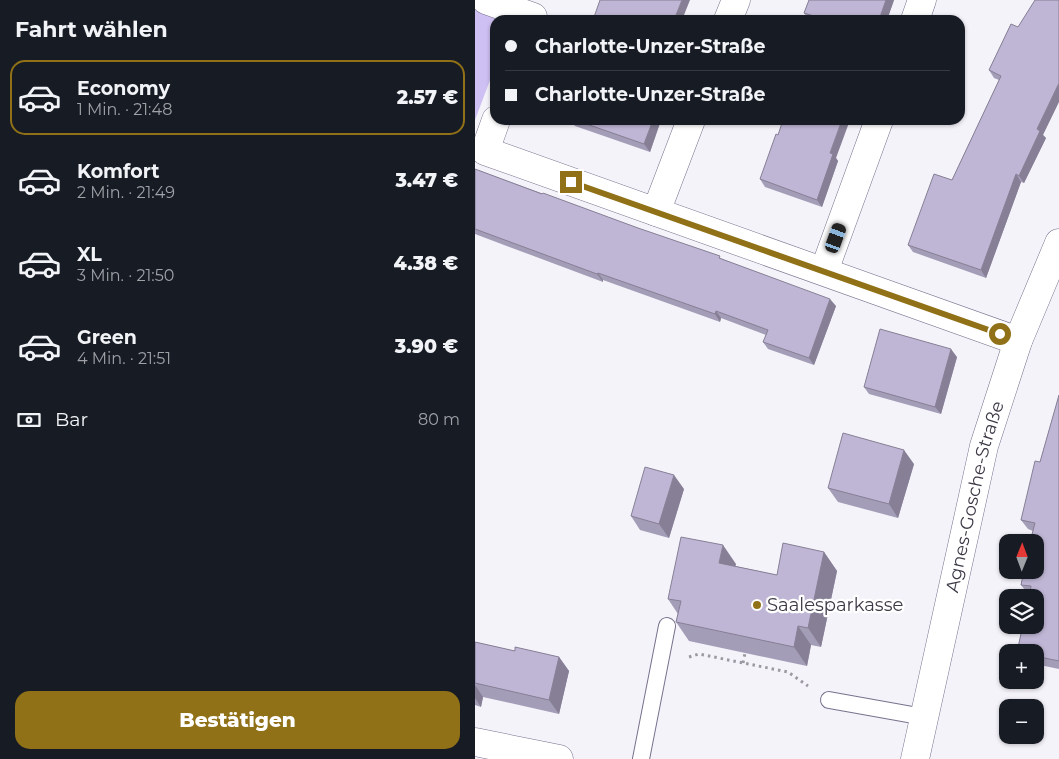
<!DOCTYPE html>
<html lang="de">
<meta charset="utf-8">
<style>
body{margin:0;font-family:Montserrat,sans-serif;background:#242831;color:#f1f3f6;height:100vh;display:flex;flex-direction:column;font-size:19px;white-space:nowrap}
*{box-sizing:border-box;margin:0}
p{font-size:16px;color:#9ea1a6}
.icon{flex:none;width:28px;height:28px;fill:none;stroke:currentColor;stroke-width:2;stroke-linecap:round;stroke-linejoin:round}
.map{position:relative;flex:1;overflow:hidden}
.details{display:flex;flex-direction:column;background:#171b24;width:475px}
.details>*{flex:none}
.guide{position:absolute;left:15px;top:15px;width:475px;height:110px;border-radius:15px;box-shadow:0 1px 4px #0004;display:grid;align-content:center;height:110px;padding:0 15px;background:#171b24}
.needle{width:32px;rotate:1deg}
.controls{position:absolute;left:524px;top:534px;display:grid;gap:10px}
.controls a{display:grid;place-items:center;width:45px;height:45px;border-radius:10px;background:#171b24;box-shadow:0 1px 4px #0004;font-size:25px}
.end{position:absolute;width:22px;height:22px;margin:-11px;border:6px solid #907117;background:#fff;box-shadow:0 0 0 2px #fff}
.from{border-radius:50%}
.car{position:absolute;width:15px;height:30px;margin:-15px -8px;border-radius:6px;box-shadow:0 0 4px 1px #0007;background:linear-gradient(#222 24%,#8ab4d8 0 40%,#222 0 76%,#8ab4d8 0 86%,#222 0)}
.guide b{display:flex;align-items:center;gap:18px;height:48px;font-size:19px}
.guide b+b{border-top:1px solid #363941}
.guide i{width:12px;height:12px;background:#f1f3f6}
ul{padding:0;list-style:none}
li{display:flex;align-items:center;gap:15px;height:75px;margin:0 10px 8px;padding:0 5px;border:2px solid transparent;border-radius:15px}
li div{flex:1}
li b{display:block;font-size:19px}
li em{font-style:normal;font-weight:800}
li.on{border-color:#907117}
li>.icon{width:45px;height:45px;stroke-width:1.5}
h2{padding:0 15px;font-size:22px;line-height:60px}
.pay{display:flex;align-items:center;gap:12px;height:55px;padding:0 15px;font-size:19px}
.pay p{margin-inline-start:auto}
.primary-button{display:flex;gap:10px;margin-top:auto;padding:10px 15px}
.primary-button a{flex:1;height:58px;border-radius:15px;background:#907117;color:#fff;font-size:20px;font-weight:800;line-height:58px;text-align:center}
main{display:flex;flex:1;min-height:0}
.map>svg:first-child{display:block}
</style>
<main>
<section class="details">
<h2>Fahrt wählen</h2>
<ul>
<li class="on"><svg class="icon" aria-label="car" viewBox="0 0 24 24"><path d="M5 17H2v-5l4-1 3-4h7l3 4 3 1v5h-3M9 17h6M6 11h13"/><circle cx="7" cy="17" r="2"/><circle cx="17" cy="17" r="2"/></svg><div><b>Economy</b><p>1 Min. · 21:48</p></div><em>2.57 €</em></li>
<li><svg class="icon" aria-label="car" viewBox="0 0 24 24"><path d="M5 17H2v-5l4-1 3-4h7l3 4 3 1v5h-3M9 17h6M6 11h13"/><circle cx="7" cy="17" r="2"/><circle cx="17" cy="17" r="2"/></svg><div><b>Komfort</b><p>2 Min. · 21:49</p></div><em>3.47 €</em></li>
<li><svg class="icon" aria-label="car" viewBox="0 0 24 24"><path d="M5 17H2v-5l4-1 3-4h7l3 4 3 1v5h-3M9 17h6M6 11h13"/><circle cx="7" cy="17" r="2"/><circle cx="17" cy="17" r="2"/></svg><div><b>XL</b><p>3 Min. · 21:50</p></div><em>4.38 €</em></li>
<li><svg class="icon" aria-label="car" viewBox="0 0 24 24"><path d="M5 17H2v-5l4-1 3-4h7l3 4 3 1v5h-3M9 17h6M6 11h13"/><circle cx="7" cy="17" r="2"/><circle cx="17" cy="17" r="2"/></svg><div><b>Green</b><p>4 Min. · 21:51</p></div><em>3.90 €</em></li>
</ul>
<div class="pay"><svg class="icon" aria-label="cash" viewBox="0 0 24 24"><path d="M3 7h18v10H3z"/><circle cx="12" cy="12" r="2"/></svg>Bar<p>80 m</p></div>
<div class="primary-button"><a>Bestätigen</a></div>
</section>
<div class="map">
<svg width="584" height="759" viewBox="0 0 584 759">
<rect width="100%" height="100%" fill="#f5f3fa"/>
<polygon fill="#cec0f2" points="0,7 20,14 23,20 20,20 20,67 0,120"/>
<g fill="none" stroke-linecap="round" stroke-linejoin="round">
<defs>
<g id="service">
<polyline points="354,700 449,717"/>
<polyline points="166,759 192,626"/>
</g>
<g id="minor">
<polyline points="11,0 58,17"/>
<polyline points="253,20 261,0"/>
<polyline points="440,20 447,0"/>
<polyline points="21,120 10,151 543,341"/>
<polyline points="181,212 216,120"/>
<polyline points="349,271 404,120"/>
<path id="s1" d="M 440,759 L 509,446 L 543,341 L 584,243"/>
</g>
<polyline id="secondary" points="0,742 84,759"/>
</defs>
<use href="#service" stroke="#78718d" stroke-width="18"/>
<use href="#minor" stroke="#78718d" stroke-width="29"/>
<use href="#secondary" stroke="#78718d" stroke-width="29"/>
<g stroke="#9b98a2" stroke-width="3" stroke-dasharray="2.5 4" stroke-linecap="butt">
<polyline points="214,657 224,654 313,672 333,686"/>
<polyline points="268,663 270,653"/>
</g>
<use href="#service" stroke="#fff" stroke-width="16"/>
<use href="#minor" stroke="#fff" stroke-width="28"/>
<use href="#secondary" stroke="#fff" stroke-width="28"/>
</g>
<g fill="#a49db7">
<polygon points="334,0 419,0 412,20 334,20 329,13"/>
<polygon points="536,24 568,135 571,138 549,183 546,182 511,278 438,252 433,245 477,180 524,80 519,78 514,70"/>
<polygon points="96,120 186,120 175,152 100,126"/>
<polygon points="361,158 363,161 347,207 290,187 285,179"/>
<polygon points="0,169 247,259 361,306 339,365 293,349 288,342 291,335 246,318 245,322 128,280 128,282 0,234"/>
<polygon points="482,357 466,414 394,394 389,387"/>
<polygon points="584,395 584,669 560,664 560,652 542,652 554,595 553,594 546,585 558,531 553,529 546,520 565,462"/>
<polygon points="439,464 423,518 363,502 353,488"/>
<polygon points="209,489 194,538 165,530 156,516"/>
<polygon points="349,552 362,571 346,647 336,645 332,666 214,641 201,622 203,614 193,599 261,564 260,566 302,575"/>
<polygon points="0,642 40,651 84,657 94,671 84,714 8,697 6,707 0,705"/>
</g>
<g fill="#867f95">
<polygon points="207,0 215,0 207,20 199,20"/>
<polygon points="411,0 419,0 412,20 404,20"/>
<polygon points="584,83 584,102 568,135 571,138 549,183 544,176 562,129"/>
<polygon points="178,120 186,120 175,152 169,144"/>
<polygon points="367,120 375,120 361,158 363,161 347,207 342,200 355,153"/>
<polygon points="541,174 546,182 511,278 506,270"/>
<polygon points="123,273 128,280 128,282 122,274"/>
<polygon points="355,299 361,306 339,365 334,358"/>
<polygon points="241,311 246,318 245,322 240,314"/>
<polygon points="476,349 482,357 466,414 460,407"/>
<polygon points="429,450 439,464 423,518 414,504"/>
<polygon points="199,475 209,489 194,538 184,524"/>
<polygon points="248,545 261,564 257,581 244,563"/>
<polygon points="349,552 362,571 346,647 333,628"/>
<polygon points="323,626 336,645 332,666 319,647"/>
<polygon points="84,657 94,671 84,714 74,700"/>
<polygon points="0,685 8,697 6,707 0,698"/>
</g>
<g fill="#bfb6d5" stroke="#867f95">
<polygon points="125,0 207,0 199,20 118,20"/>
<polygon points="334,0 411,0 404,20 345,20 345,18 329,13"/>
<polygon points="560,0 584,0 584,83 562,129 565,131 544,176 541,174 506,270 433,245 459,174 477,180 526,76 514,70 536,24 543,27"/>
<polygon points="100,120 178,120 169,144"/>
<polygon points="308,120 367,120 355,153 358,154 342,200 285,179 301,134 303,135"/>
<polygon points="0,169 67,194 68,193 163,228 245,256 244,258 355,299 334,358 288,342 293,330 241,311 240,314 123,273 122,274 0,229"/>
<polygon points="405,329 476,349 460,407 389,387"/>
<polygon points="584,395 584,661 560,656 560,652 542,652 548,625 560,625 560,598 554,598 556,586 546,585 549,570 560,570 560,542 555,542 560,523 546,520 560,461 565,462"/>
<polygon points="368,433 429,450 414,504 353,488"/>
<polygon points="170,467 199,475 184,524 156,516"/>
<polygon points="206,537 248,545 244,563 302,575 308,543 349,552 333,628 323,626 319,647 201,622 206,601 193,599"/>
<polygon points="0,642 40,651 40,647 84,657 74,700 0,683"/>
</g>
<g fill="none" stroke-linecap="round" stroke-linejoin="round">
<polyline stroke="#907117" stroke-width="6" points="96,182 525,334"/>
</g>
<circle fill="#907117" stroke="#fff" stroke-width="2" cx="282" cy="605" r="5"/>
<g text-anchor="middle" stroke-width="4.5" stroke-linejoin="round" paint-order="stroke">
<g font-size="18" fill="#3d3946" stroke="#fff">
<text dy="6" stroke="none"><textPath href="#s1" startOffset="269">Agnes-Gosche-Straße</textPath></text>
</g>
<g font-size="18" fill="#3d3946" stroke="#fff" text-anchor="start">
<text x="292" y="611">Saalesparkasse</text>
</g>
</g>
</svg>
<div class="controls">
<a><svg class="needle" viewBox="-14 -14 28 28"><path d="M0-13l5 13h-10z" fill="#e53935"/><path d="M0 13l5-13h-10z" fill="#9ea1a6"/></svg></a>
<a><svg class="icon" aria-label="layers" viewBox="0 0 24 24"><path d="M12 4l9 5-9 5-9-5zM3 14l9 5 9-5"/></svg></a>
<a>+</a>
<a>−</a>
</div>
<i class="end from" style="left:525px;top:334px"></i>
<i class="end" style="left:96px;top:182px"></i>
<i class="car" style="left:361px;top:238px;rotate:20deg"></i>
<div class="guide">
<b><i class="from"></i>Charlotte-Unzer-Straße</b>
<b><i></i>Charlotte-Unzer-Straße</b>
</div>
</div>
</main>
